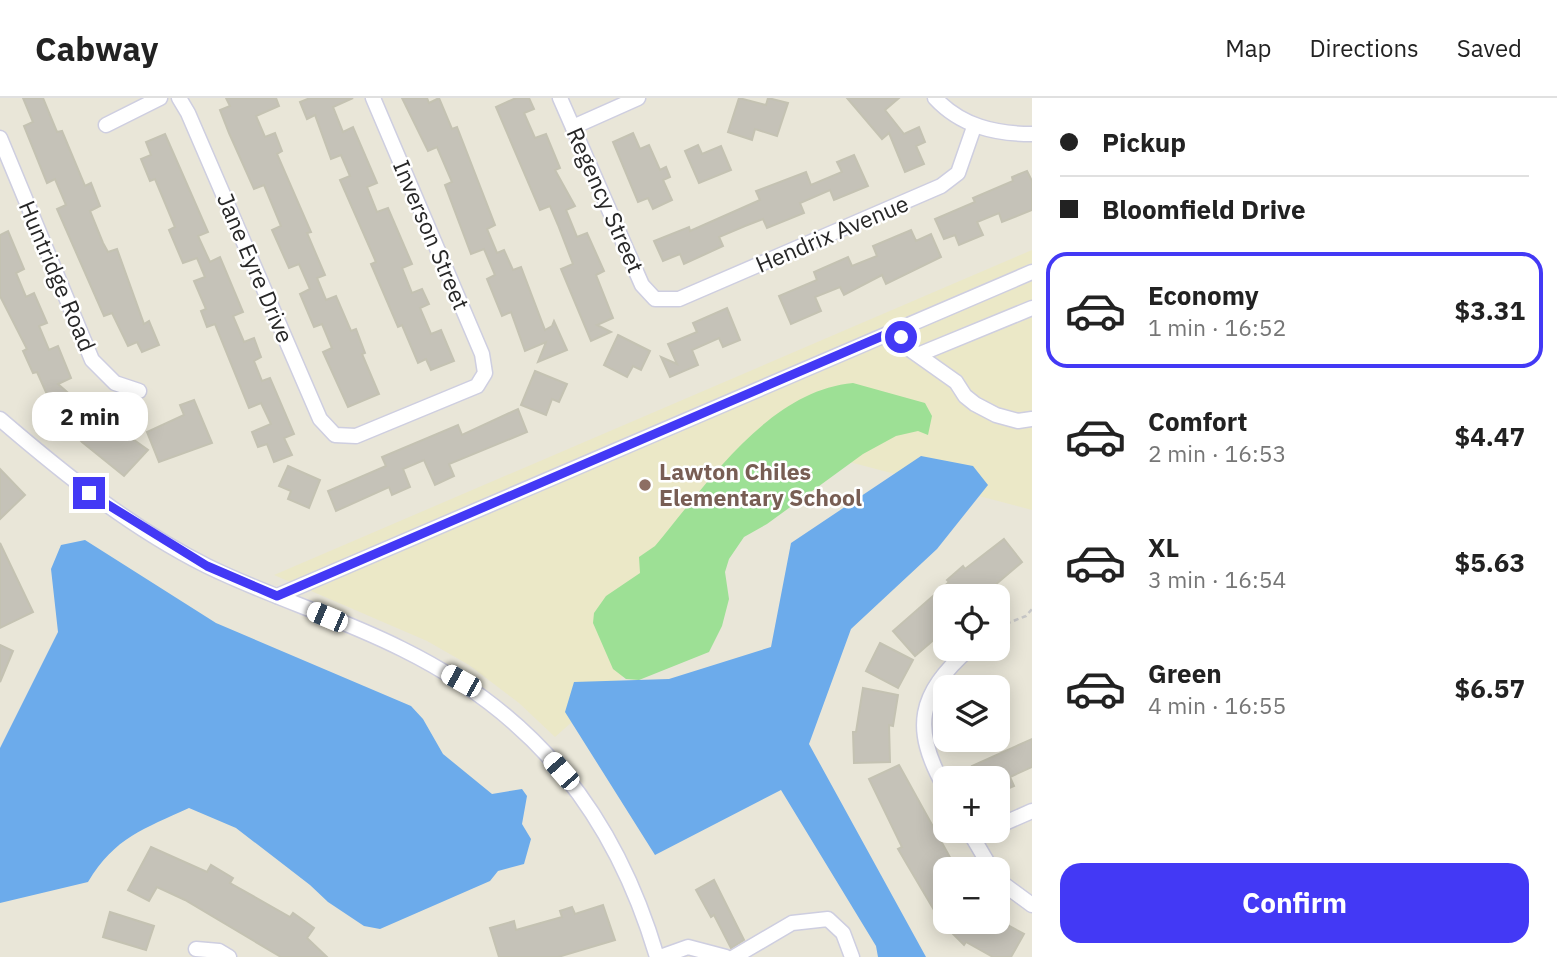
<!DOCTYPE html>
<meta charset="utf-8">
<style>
body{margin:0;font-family:"IBM Plex Sans",sans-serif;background:#f2f2f2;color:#222;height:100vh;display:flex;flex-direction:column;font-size:26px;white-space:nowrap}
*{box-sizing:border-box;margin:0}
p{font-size:23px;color:#767676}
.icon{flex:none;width:38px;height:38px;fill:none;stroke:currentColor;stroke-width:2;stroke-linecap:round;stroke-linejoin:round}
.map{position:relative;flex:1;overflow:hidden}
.drawer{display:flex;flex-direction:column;background:#fff;width:525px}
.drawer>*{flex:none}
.guide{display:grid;align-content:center;height:154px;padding:0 28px;background:#fff}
.controls{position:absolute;left:933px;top:486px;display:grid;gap:14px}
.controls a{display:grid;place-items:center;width:77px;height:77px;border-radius:14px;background:#fff;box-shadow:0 4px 18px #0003;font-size:35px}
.end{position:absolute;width:32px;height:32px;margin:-16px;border:9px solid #4339f5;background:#fff;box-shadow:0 0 0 4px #fff}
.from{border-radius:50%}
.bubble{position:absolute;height:49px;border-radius:21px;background:#fff;box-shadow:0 4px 18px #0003;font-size:23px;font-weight:700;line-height:49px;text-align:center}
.car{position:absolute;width:21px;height:42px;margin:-21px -10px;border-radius:9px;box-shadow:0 0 5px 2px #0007;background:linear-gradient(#fff 24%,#345 0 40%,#fff 0 76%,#345 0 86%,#fff 0)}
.guide b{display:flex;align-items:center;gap:24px;height:66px;font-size:26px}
.guide b+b{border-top:2px solid #e0e0e0}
.guide i{width:18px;height:18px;background:#222}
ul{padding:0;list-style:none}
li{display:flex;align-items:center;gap:21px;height:116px;margin:0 14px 10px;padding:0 14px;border:4px solid transparent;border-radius:21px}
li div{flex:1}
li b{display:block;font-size:26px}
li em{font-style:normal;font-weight:700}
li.current{border-color:#4339f5}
li>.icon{width:63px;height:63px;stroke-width:1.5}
.cta{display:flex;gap:14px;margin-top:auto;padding:14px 28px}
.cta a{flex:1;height:80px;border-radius:21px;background:#4339f5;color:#fff;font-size:28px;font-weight:700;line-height:80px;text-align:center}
header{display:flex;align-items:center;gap:42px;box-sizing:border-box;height:98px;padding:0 35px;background:#fff;border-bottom:2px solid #e0e0e0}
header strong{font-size:33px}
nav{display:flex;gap:38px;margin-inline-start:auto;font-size:24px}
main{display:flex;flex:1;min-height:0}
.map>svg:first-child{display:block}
</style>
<header>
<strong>Cabway</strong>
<nav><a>Map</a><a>Directions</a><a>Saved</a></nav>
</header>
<main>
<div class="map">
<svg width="1032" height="859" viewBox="0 0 1032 859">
<rect width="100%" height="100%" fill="#e9e6d8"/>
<polygon fill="#ebe8c7" points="1032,152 1032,412 838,361 691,472 635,568 555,639 519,605 469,567 427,543 274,477"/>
<path fill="#9de095" d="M 853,285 L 925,305 L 932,318 L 928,337 L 918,333 L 896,338 L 863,356 L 767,426 L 744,439 L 729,461 L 725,474 L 729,501 L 722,528 L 709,554 L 639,582 L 626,581 L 613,571 L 593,525 L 594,515 L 606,498 L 640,475 L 639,459 L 655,448 C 707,386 768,293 853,285 Z"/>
<g fill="#6cabeb">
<polygon points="921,358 973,368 988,387 937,451 851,531 809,646 926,859 878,859 876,848 781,692 655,757 565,614 574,584 669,581 771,549 791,445"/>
<path d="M 85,442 L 216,525 L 411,608 L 423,621 L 443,656 L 492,696 L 522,691 L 527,698 L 522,726 L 531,741 L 524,766 L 498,773 L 490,783 L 380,831 L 364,828 L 328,804 L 310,787 L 236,730 L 189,710 C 144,731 115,739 88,784 L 0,805 L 0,650 L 58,534 L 51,471 L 61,447 Z"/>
</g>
<g fill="#c5c2b8" stroke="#c4c2b2" stroke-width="2">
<polygon points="23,0 43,0 57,34 62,33 85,88 91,85 100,108 90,113 103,145 108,154 117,151 144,226 149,223 159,247 142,254 137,244 128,248 112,215 104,218 57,111 66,107 55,81 47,85 24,28 33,24"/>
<polygon points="226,0 276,0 279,8 256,18 265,39 275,35 282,53 277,56 311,134 307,135 325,177 317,180 326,202 336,198 351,233 356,231 365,255 362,256 379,296 348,309 323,254 332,250 322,226 314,229 300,196 310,191 299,166 289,170 272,132 281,128 264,87 254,91 229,35 220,12 230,8"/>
<polygon points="310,0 353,0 333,9 343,34 353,29 377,85 367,89 377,114 388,110 412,166 402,170 412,195 422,191 429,206 420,210 431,236 441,232 454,263 431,272 426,261 418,265 402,227 398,229 371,166 376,164 340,82 350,78 341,57 331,61 315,17 307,21 300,4"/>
<polygon points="402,0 427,0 429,5 439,0 452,31 457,29 495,127 487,131 497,155 504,152 513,172 521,169 545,232 552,228 554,223 567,252 538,264 546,244 525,253 511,214 502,218 487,181 495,177 484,151 471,156 445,87 452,84 437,49 428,53"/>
<polygon points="516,0 529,0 534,11 524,15 535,40 546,36 560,70 555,72 575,108 566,112 577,139 587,135 604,173 596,177 613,220 597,227 611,234 591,243 561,171 573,166 558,127 550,108 540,112 496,9"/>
<polygon points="739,0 766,7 768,0 788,5 777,38 755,31 752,42 728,34"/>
<polygon points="847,0 899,0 885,12 904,36 919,29 925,44 916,48 924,66 905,74 889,35 882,41"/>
<polygon points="633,35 640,51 649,47 660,72 666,69 670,79 663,82 672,102 653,111 648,100 638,104 613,44"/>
<polygon points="165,36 208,134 198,138 210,164 220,159 243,214 233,218 244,244 254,240 261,259 254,263 262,283 270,280 294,336 284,340 292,357 274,364 267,346 258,349 252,334 271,326 261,305 249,310 215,226 207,229 201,213 206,211 194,183 205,179 197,160 183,165 169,132 175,129 155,81 150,83 141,61 151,57 146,44"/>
<polygon points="698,47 702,56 721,48 731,72 699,85 685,53"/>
<polygon points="854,57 868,88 834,102 830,92 800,105 804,115 767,130 763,121 745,128 719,139 723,148 684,166 680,156 663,163 654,143 689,129 690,133 760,102 756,93 806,74 811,87 842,74 837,64"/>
<polygon points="1027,73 1032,83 1032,112 1002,124 999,115 977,124 983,137 959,147 955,137 944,141 935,121 975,104 973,100 1013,83 1012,79"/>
<polygon points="911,132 916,143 931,136 941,159 886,186 882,177 844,197 840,189 815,199 821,213 791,226 779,198 817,182 814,174 848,159 852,168 877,158 873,148"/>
<polygon points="8,133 24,171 16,175 26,199 34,195 47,225 39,228 49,252 58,248 71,280 58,286 67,294 49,301 37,274 33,275 23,253 27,251 0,198 0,137"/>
<polygon points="727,210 740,242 723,249 719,240 692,252 698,267 670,279 661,259 677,266 668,246 697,234 693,225"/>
<polygon points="618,237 650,253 641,272 633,268 627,279 604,267"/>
<polygon points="535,273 567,286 559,304 552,301 546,317 521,307"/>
<polygon points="86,298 115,324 113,327 148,352 124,378 82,344 57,317 73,300 79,305"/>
<polygon points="194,302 212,345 159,364 147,334 184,317 180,307"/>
<polygon points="518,311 527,334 449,366 454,378 435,387 424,362 403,371 410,389 392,397 389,389 336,413 328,393 386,368 382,359 458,327 462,337"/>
<polygon points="288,368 320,382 309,410 288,401 291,393 279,388"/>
<polygon points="0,371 25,397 0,421"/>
<polygon points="1004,441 1022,464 981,499 945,499 945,532 915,558 893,533 949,484 947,482 963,468 965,471"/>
<polygon points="0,445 33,514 0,530"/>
<polygon points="880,545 913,562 898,590 866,573"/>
<polygon points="0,547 13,553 0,584"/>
<polygon points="863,590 898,597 893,628 889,627 890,664 854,665 853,634 856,634"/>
<polygon points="1032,641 1032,669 1010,679 1014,688 998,695 998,681 977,681 972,668"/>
<polygon points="899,667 957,772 945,772 945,824 1002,824 1024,836 1011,859 993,859 966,844 964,847 941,824 908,768 898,751 902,749 869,681"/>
<polygon points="151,749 207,774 211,767 233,780 230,785 290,819 293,815 314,830 307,840 327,859 281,859 185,802 157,789 149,803 128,792"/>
<polygon points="714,782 744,842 731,850 714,817 711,819 696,792"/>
<polygon points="603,807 615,842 558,859 499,859 490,830 514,823 516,832 562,819 560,813 572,809 575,816"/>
<polygon points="110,814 154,828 146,852 103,839"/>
</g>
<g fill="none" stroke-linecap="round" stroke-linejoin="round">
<defs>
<g id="minor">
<polyline points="179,0 188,15 320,321 335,337 356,338 477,288 485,275 482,256 373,0"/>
<polyline points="560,0 642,187 655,201 679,201 941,88 958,75 974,29"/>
<path d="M 935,0 C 961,28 995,36 1032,36"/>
<polyline points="106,27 160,0"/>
<polyline points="573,29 638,0"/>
<polyline points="0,40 92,262 115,285 139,293"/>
<polyline points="901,230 908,250 956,284 965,298 975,306 996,317 1018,323 1032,321"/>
<polyline points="920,256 1032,210"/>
<path d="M 0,321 C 64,376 131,430 207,468 C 270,499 339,519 402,551 C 536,617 615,717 657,859"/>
<polyline points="277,498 1032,174"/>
<path d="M 945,690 C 911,630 918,596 969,551"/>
<polyline points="998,728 1032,713"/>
<polyline points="969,733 992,772"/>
<polyline points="998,782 1032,807"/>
<polyline points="196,851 219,853 229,859"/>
<polyline points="660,859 688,849 726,859"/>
<polyline points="734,859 792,825 828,821 843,835 852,859"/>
</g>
</defs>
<use href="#minor" stroke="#cecee0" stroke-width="17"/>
<polyline stroke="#c7c7c7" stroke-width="2.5" stroke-dasharray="5 3.5" stroke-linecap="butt" points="998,529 1026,518 1032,511"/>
<use href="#minor" stroke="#fff" stroke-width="14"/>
</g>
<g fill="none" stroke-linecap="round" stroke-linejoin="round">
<polyline stroke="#4339f5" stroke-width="9" points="89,395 207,468 277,498 901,230 901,239"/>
</g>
<circle fill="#8d6e63" stroke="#fff" stroke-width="2.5" cx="645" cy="387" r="7"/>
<g text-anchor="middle" stroke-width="5" stroke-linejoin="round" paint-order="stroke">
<g font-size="23" fill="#272727" stroke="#fff">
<text transform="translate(605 102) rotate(66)" y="8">Regency Street</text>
<text transform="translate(832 136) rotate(-23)" y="8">Hendrix Avenue</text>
<text transform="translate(431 137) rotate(67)" y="8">Inverson Street</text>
<text transform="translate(255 170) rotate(67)" y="8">Jane Eyre Drive</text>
<text transform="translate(57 178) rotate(67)" y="8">Huntridge Road</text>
</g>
<g font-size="23" font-weight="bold" fill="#785e54" stroke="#fff" text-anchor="start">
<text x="659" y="382">Lawton Chiles<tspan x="659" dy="26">Elementary School</tspan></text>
</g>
</g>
</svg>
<div class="controls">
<a><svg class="icon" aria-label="locate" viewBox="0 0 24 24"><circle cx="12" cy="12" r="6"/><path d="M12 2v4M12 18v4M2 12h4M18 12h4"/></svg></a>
<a><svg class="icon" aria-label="layers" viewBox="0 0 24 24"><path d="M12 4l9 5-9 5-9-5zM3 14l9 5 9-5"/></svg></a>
<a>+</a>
<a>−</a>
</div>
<i class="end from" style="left:901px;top:239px"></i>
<i class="end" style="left:89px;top:395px"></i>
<div class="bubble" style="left:32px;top:294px;width:116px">2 min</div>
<i class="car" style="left:327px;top:519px;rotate:293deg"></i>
<i class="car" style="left:461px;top:583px;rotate:299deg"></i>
<i class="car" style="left:561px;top:673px;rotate:319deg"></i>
</div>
<section class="drawer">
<div class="guide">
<b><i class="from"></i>Pickup</b>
<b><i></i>Bloomfield Drive</b>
</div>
<ul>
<li class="current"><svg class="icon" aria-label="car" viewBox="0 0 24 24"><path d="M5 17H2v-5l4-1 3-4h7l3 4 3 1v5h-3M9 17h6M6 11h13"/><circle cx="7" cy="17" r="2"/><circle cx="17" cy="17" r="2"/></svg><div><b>Economy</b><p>1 min · 16:52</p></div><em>$3.31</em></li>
<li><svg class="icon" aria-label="car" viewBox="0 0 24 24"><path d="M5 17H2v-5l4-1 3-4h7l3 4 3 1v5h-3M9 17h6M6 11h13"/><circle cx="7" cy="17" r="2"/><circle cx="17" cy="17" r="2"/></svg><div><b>Comfort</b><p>2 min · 16:53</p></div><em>$4.47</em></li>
<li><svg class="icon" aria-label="car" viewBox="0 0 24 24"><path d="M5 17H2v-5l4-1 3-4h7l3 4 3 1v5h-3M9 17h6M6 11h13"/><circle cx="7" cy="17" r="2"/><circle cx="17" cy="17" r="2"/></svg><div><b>XL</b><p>3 min · 16:54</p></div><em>$5.63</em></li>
<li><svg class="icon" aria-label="car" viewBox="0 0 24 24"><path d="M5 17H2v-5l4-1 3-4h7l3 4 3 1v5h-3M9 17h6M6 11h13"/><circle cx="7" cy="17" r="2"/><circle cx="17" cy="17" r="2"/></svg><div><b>Green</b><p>4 min · 16:55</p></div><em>$6.57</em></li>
</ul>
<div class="cta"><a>Confirm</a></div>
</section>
</main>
